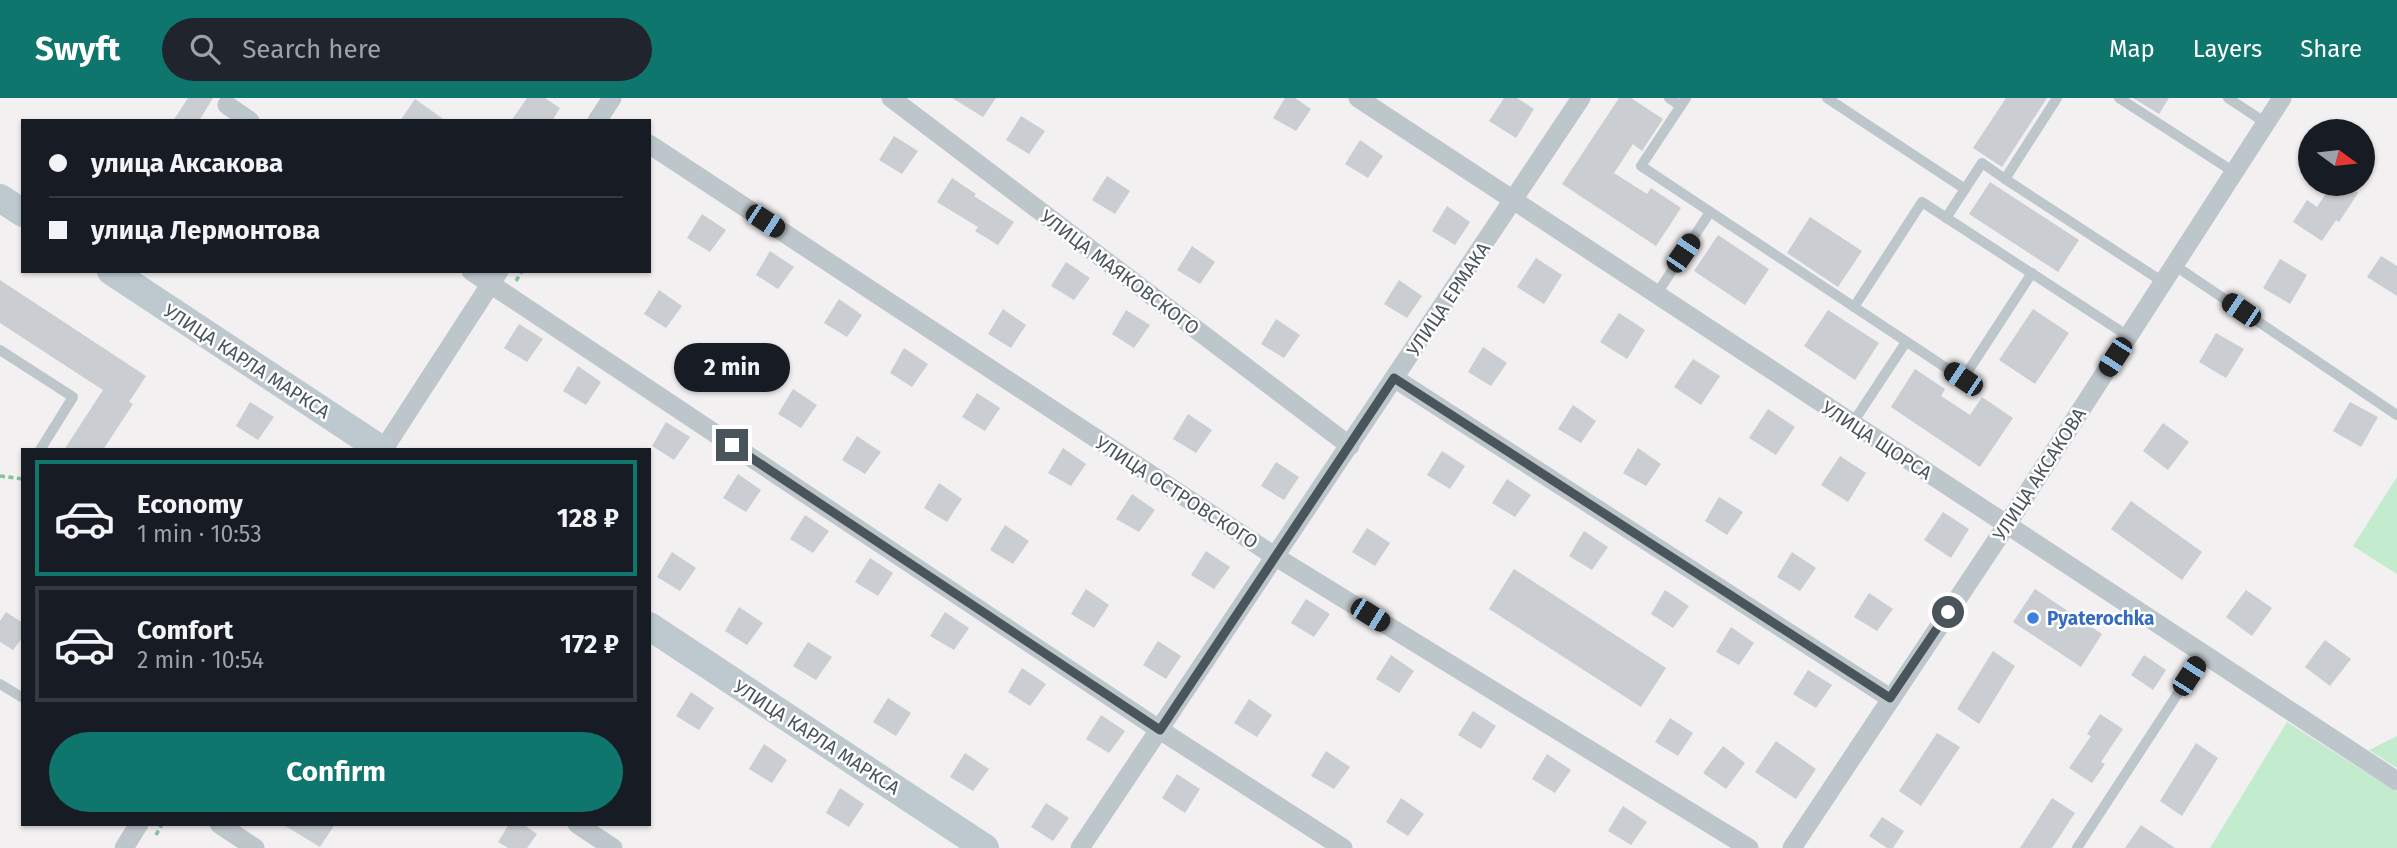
<!DOCTYPE html>
<meta charset="utf-8">
<style>
body{margin:0;font-family:"Fira Sans",sans-serif;background:#20242c;color:#f1f3f6;height:100vh;display:flex;flex-direction:column;font-size:26px;white-space:nowrap}
*{box-sizing:border-box;margin:0}
p{font-size:23px;color:#9ea1a6}
.icon{flex:none;width:38px;height:38px;fill:none;stroke:currentColor;stroke-width:2;stroke-linecap:round;stroke-linejoin:round}
.map{position:relative;flex:1;overflow:hidden}
.panel{position:absolute;left:21px;top:350px;width:630px;height:378px;display:flex;flex-direction:column;background:#171b24;border-radius:0px;box-shadow:0 2px 5px #0004}
.panel>*{flex:none}
.top-card{position:absolute;left:21px;top:21px;width:630px;height:154px;border-radius:0px;box-shadow:0 2px 5px #0004;display:grid;align-content:center;height:154px;padding:0 28px;background:#171b24}
.needle{width:46px;rotate:105deg}
.fabs{position:absolute;left:2298px;top:21px;display:grid;gap:14px}
.fabs a{display:grid;place-items:center;width:77px;height:77px;border-radius:50%;background:#171b24;box-shadow:0 2px 5px #0004;font-size:35px}
.end{position:absolute;width:32px;height:32px;margin:-16px;border:9px solid #49555b;background:#fff;box-shadow:0 0 0 4px #fff}
.from{border-radius:50%}
.bubble{position:absolute;height:49px;border-radius:24px;background:#171b24;box-shadow:0 2px 5px #0004;font-size:23px;font-weight:700;line-height:49px;text-align:center}
.car{position:absolute;width:21px;height:42px;margin:-21px -10px;border-radius:9px;box-shadow:0 0 5px 2px #0007;background:linear-gradient(#222 24%,#8ab4d8 0 40%,#222 0 76%,#8ab4d8 0 86%,#222 0)}
.top-card b{display:flex;align-items:center;gap:24px;height:66px;font-size:26px}
.top-card b+b{border-top:2px solid #363941}
.top-card i{width:18px;height:18px;background:#f1f3f6}
ul{padding:12px 0 0;list-style:none}
li{display:flex;align-items:center;gap:21px;height:116px;margin:0 14px 10px;padding:0 14px;border:4px solid #363941;border-radius:0px}
li div{flex:1}
li b{display:block;font-size:26px}
li em{font-style:normal;font-weight:700}
li.active{border-color:#0f766e}
li>.icon{width:63px;height:63px;stroke-width:1.5}
.action{display:flex;gap:14px;margin-top:auto;padding:14px 28px}
.action a{flex:1;height:80px;border-radius:42px;background:#0f766e;color:#fff;font-size:28px;font-weight:700;line-height:80px;text-align:center}
header{display:flex;align-items:center;gap:42px;box-sizing:border-box;height:98px;padding:0 35px;background:#0f766e;color:#fff}
header strong{font-size:33px}
nav{display:flex;gap:38px;margin-inline-start:auto;font-size:24px}
.search{width:490px;height:63px;background:#20242c;display:flex;align-items:center;gap:18px;box-sizing:border-box;padding:0 24px;border-radius:38px;color:#9ea1a6;font-size:26px}
.map>svg:first-child{display:block}
</style>
<header>
<strong>Swyft</strong>
<div class="search"><svg class="icon" aria-label="search" viewBox="0 0 24 24"><circle cx="10" cy="10" r="6"/><path d="M15 15l6 6"/></svg>Search here</div>
<nav><a>Map</a><a>Layers</a><a>Share</a></nav>
</header>
<div class="map">
<svg width="2397" height="750" viewBox="0 0 2397 750">
<rect width="100%" height="100%" fill="#f2f0f0"/>
<g fill="#c3ebcd">
<polygon points="2397,379 2397,476 2353,448"/>
<polygon points="2287,624 2397,694 2397,750 2210,750"/>
<polygon points="2397,638 2397,670 2369,652"/>
</g>
<g fill="#caced2">
<polygon points="188,0 213,0 199,23 173,23"/>
<polygon points="527,0 545,0 560,10 552,23 511,23"/>
<polygon points="952,0 996,0 983,19"/>
<polygon points="1285,0 1295,0 1311,11 1296,33 1273,20"/>
<polygon points="1504,0 1517,0 1534,11 1516,40 1489,23"/>
<polygon points="1619,0 1631,0 1663,21 1642,53 1633,46 1614,75 1647,96 1651,90 1681,110 1656,148 1562,86"/>
<polygon points="2006,0 2047,0 2002,69 1973,50"/>
<polygon points="2133,0 2169,0 2159,16"/>
<polygon points="415,1 446,23 400,23"/>
<polygon points="1021,18 1045,33 1029,56 1006,42"/>
<polygon points="894,38 918,53 902,76 879,62"/>
<polygon points="1360,42 1383,58 1368,80 1345,66"/>
<polygon points="1107,78 1130,93 1115,116 1092,102"/>
<polygon points="952,80 976,96 974,98 1014,124 998,147 975,133 978,129 937,104"/>
<polygon points="1990,84 2079,142 2058,174 1969,116"/>
<polygon points="2332,86 2345,86 2358,95 2339,124 2336,122 2322,143 2293,124 2307,102 2317,109"/>
<polygon points="1447,108 1470,124 1455,147 1432,133"/>
<polygon points="702,116 726,132 710,154 687,140"/>
<polygon points="1810,119 1862,153 1838,189 1787,155"/>
<polygon points="1718,137 1769,171 1745,207 1694,173"/>
<polygon points="1192,148 1215,164 1200,186 1177,172"/>
<polygon points="770,153 794,169 778,191 756,177"/>
<polygon points="2381,158 2397,168 2397,198 2367,179"/>
<polygon points="1536,160 1562,177 1544,206 1517,189"/>
<polygon points="2280,161 2307,177 2290,206 2263,190"/>
<polygon points="1066,164 1090,180 1074,202 1051,188"/>
<polygon points="0,182 146,278 129,304 133,306 103,352 64,352 103,292 0,225"/>
<polygon points="1399,182 1422,198 1407,220 1384,206"/>
<polygon points="659,192 682,208 666,230 644,216"/>
<polygon points="839,201 862,217 847,239 824,225"/>
<polygon points="1003,211 1026,227 1011,250 988,236"/>
<polygon points="2033,211 2069,235 2035,286 1999,262"/>
<polygon points="1126,212 1150,227 1134,250 1112,236"/>
<polygon points="1828,212 1879,245 1855,282 1804,248"/>
<polygon points="1619,215 1645,232 1627,261 1600,244"/>
<polygon points="1276,221 1300,237 1284,260 1261,246"/>
<polygon points="519,226 543,241 527,264 504,250"/>
<polygon points="2216,235 2244,251 2226,280 2199,264"/>
<polygon points="734,245 757,260 742,283 719,269"/>
<polygon points="1483,249 1507,265 1491,288 1468,274"/>
<polygon points="904,250 928,266 912,289 890,275"/>
<polygon points="1693,261 1720,278 1701,307 1674,289"/>
<polygon points="578,268 601,284 586,307 563,293"/>
<polygon points="1915,271 1945,291 1941,298 1970,317 1982,299 2013,320 1980,369 1891,309"/>
<polygon points="793,291 817,307 801,330 778,316"/>
<polygon points="977,295 1000,310 985,333 962,319"/>
<polygon points="250,304 274,319 258,342 236,328"/>
<polygon points="2350,304 2378,319 2361,349 2333,333"/>
<polygon points="1573,307 1596,323 1581,345 1558,331"/>
<polygon points="1768,311 1795,329 1776,357 1749,340"/>
<polygon points="1188,316 1212,332 1196,355 1173,341"/>
<polygon points="666,324 690,339 674,362 652,348"/>
<polygon points="2163,325 2189,344 2168,372 2143,353"/>
<polygon points="857,338 881,354 865,376 842,362"/>
<polygon points="1063,350 1086,366 1071,388 1048,375"/>
<polygon points="1638,350 1661,366 1646,388 1623,375"/>
<polygon points="1442,353 1465,368 1450,391 1427,377"/>
<polygon points="1840,358 1866,375 1848,404 1821,387"/>
<polygon points="1276,364 1299,379 1284,402 1261,388"/>
<polygon points="738,376 761,392 746,414 723,400"/>
<polygon points="1507,381 1531,397 1515,419 1492,405"/>
<polygon points="939,385 962,401 947,424 924,410"/>
<polygon points="1132,396 1155,412 1139,434 1116,421"/>
<polygon points="1719,399 1743,414 1727,437 1705,423"/>
<polygon points="2131,403 2202,454 2182,482 2111,431"/>
<polygon points="1943,414 1969,431 1951,460 1924,442"/>
<polygon points="805,417 829,433 813,455 790,441"/>
<polygon points="1005,427 1029,443 1013,466 990,452"/>
<polygon points="1367,430 1390,445 1375,468 1352,454"/>
<polygon points="1584,433 1608,449 1592,472 1569,458"/>
<polygon points="1206,453 1230,469 1214,491 1191,477"/>
<polygon points="672,454 696,470 680,493 657,479"/>
<polygon points="1792,454 1816,470 1800,493 1777,479"/>
<polygon points="870,460 893,475 878,498 855,484"/>
<polygon points="1514,471 1666,570 1641,609 1489,511"/>
<polygon points="1086,491 1109,507 1094,530 1071,516"/>
<polygon points="2035,491 2102,536 2081,569 2013,524"/>
<polygon points="1665,492 1689,508 1673,530 1651,516"/>
<polygon points="2246,492 2272,510 2252,538 2226,519"/>
<polygon points="1869,495 1893,511 1877,533 1854,519"/>
<polygon points="1306,501 1330,516 1314,539 1291,525"/>
<polygon points="739,509 763,525 747,547 725,533"/>
<polygon points="6,514 23,525 23,539 13,552 0,544 0,523"/>
<polygon points="945,514 969,530 954,552 930,538"/>
<polygon points="1731,529 1754,545 1739,567 1716,554"/>
<polygon points="2325,542 2351,561 2330,588 2305,569"/>
<polygon points="1158,543 1181,558 1166,581 1143,567"/>
<polygon points="808,544 832,559 816,582 793,568"/>
<polygon points="1993,553 2015,568 1979,626 1957,611"/>
<polygon points="1391,557 1414,573 1399,595 1376,581"/>
<polygon points="2144,557 2166,572 2153,592 2131,577"/>
<polygon points="1022,570 1046,586 1030,608 1008,594"/>
<polygon points="1808,572 1832,587 1816,610 1793,596"/>
<polygon points="691,594 714,610 699,632 676,618"/>
<polygon points="888,600 911,615 896,638 873,624"/>
<polygon points="1249,601 1272,617 1257,639 1234,625"/>
<polygon points="1473,613 1496,628 1481,651 1458,637"/>
<polygon points="2100,616 2123,631 2101,664 2105,666 2092,685 2069,670 2091,638 2087,636"/>
<polygon points="1101,617 1125,633 1109,655 1086,641"/>
<polygon points="1670,620 1693,635 1678,658 1655,644"/>
<polygon points="1937,635 1960,649 1921,708 1899,693"/>
<polygon points="1776,643 1816,671 1796,701 1755,674"/>
<polygon points="2196,645 2218,660 2182,718 2160,703"/>
<polygon points="764,646 787,662 772,685 749,671"/>
<polygon points="1723,648 1745,665 1726,691 1703,675"/>
<polygon points="1326,653 1350,669 1334,691 1311,678"/>
<polygon points="965,655 989,671 973,693 950,679"/>
<polygon points="1547,656 1571,672 1555,695 1532,681"/>
<polygon points="1177,676 1200,691 1185,715 1162,700"/>
<polygon points="840,690 864,706 849,729 826,715"/>
<polygon points="1401,700 1424,716 1408,738 1386,724"/>
<polygon points="2052,700 2075,715 2052,750 2020,750"/>
<polygon points="1046,705 1069,720 1053,743 1031,729"/>
<polygon points="1623,708 1647,724 1631,747 1608,733"/>
<polygon points="1882,719 1904,733 1893,750 1887,750 1869,738"/>
<polygon points="282,726 335,726 320,749"/>
<polygon points="509,726 523,726 537,736 527,750 508,750 498,744"/>
<polygon points="2141,727 2175,750 2125,750"/>
</g>
<g fill="none" stroke-linecap="round" stroke-linejoin="round">
<g stroke="#7ec699" stroke-width="3.5" stroke-dasharray="5 3.5" stroke-linecap="butt">
<polyline points="516,183 522,173"/>
<polyline points="0,378 23,381"/>
<polyline points="156,737 162,726"/>
</g>
<g stroke="#bdc6cb" stroke-width="10">
<polyline points="1669,0 1681,8"/>
<polyline points="1686,0 1641,68 1963,281 2032,175"/>
<polyline points="1827,0 1965,91"/>
<polyline points="2057,0 2005,81 2163,184"/>
<polyline points="2119,0 2234,74"/>
<polyline points="2228,0 2266,25"/>
<polyline points="1946,120 1982,65 2005,81"/>
<polyline points="2174,167 2397,317"/>
<polyline points="1656,197 1710,114"/>
<polyline points="1854,209 1922,104 2128,238"/>
<polyline points="0,252 73,299 40,352"/>
<polyline points="1852,326 1906,244"/>
<polyline points="0,586 23,600"/>
<polyline points="2077,750 2203,557"/>
</g>
<g stroke="#bdc6cb" stroke-width="19">
<polyline points="891,0 1350,348"/>
<polyline points="1358,0 2397,683"/>
<polyline points="227,7 250,23"/>
<polyline points="597,23 612,0"/>
<polyline points="649,46 1276,459 1749,750"/>
<polyline points="471,173 1160,632 1343,750"/>
<polyline points="1394,280 1890,600"/>
<polyline points="383,352 499,173"/>
<polyline points="219,726 255,750"/>
<polyline points="577,726 613,750"/>
<polyline points="124,750 139,726"/>
<polyline points="1080,750 1581,0"/>
<polyline points="1792,750 2006,428 2282,0"/>
</g>
<g stroke="#bdc8cf" stroke-width="28">
<polyline points="0,100 23,115"/>
<polyline points="111,173 382,352"/>
<polyline points="649,528 985,750"/>
</g>
</g>
<g fill="none" stroke-linecap="round" stroke-linejoin="round">
<polyline stroke="#49555b" stroke-width="9" points="732,347 1160,632 1394,280 1890,600 1948,514"/>
</g>
<circle fill="#3f7fe0" stroke="#fff" stroke-width="2.5" cx="2033" cy="520" r="7"/>
<g text-anchor="middle" stroke-width="5" stroke-linejoin="round" paint-order="stroke">
<g font-size="19" fill="#49555b" stroke="#fff">
<text transform="translate(1120 174) rotate(37)" y="7">УЛИЦА МАЯКОВСКОГО</text>
<text transform="translate(1448 201) rotate(-56)" y="7">УЛИЦА ЕРМАКА</text>
<text transform="translate(247 263) rotate(33)" y="7">УЛИЦА КАРЛА МАРКСА</text>
<text transform="translate(1877 342) rotate(33)" y="7">УЛИЦА ЩОРСА</text>
<text transform="translate(2039 376) rotate(-57)" y="7">УЛИЦА АКСАКОВА</text>
<text transform="translate(1177 394) rotate(33)" y="7">УЛИЦА ОСТРОВСКОГО</text>
<text transform="translate(817 639) rotate(33)" y="7">УЛИЦА КАРЛА МАРКСА</text>
</g>
<g font-size="19" font-weight="bold" fill="#366cbe" stroke="#fff" text-anchor="start">
<text x="2047" y="527">Pyaterochka</text>
</g>
</g>
</svg>
<div class="fabs">
<a><svg class="needle" viewBox="-14 -14 28 28"><path d="M0-13l5 13h-10z" fill="#e53935"/><path d="M0 13l5-13h-10z" fill="#9ea1a6"/></svg></a>
</div>
<i class="end from" style="left:1948px;top:514px"></i>
<i class="end" style="left:732px;top:347px"></i>
<div class="bubble" style="left:674px;top:245px;width:116px">2 min</div>
<i class="car" style="left:765px;top:123px;rotate:123deg"></i>
<i class="car" style="left:1683px;top:155px;rotate:34deg"></i>
<i class="car" style="left:2241px;top:212px;rotate:304deg"></i>
<i class="car" style="left:2115px;top:259px;rotate:213deg"></i>
<i class="car" style="left:1963px;top:281px;rotate:304deg"></i>
<i class="car" style="left:1370px;top:517px;rotate:122deg"></i>
<i class="car" style="left:2189px;top:578px;rotate:33deg"></i>
<div class="top-card">
<b><i class="from"></i>улица Аксакова</b>
<b><i></i>улица Лермонтова</b>
</div>
<section class="panel">
<ul>
<li class="active"><svg class="icon" aria-label="car" viewBox="0 0 24 24"><path d="M5 17H2v-5l4-1 3-4h7l3 4 3 1v5h-3M9 17h6M6 11h13"/><circle cx="7" cy="17" r="2"/><circle cx="17" cy="17" r="2"/></svg><div><b>Economy</b><p>1 min · 10:53</p></div><em>128 ₽</em></li>
<li><svg class="icon" aria-label="car" viewBox="0 0 24 24"><path d="M5 17H2v-5l4-1 3-4h7l3 4 3 1v5h-3M9 17h6M6 11h13"/><circle cx="7" cy="17" r="2"/><circle cx="17" cy="17" r="2"/></svg><div><b>Comfort</b><p>2 min · 10:54</p></div><em>172 ₽</em></li>
</ul>
<div class="action"><a>Confirm</a></div>
</section>
</div>
